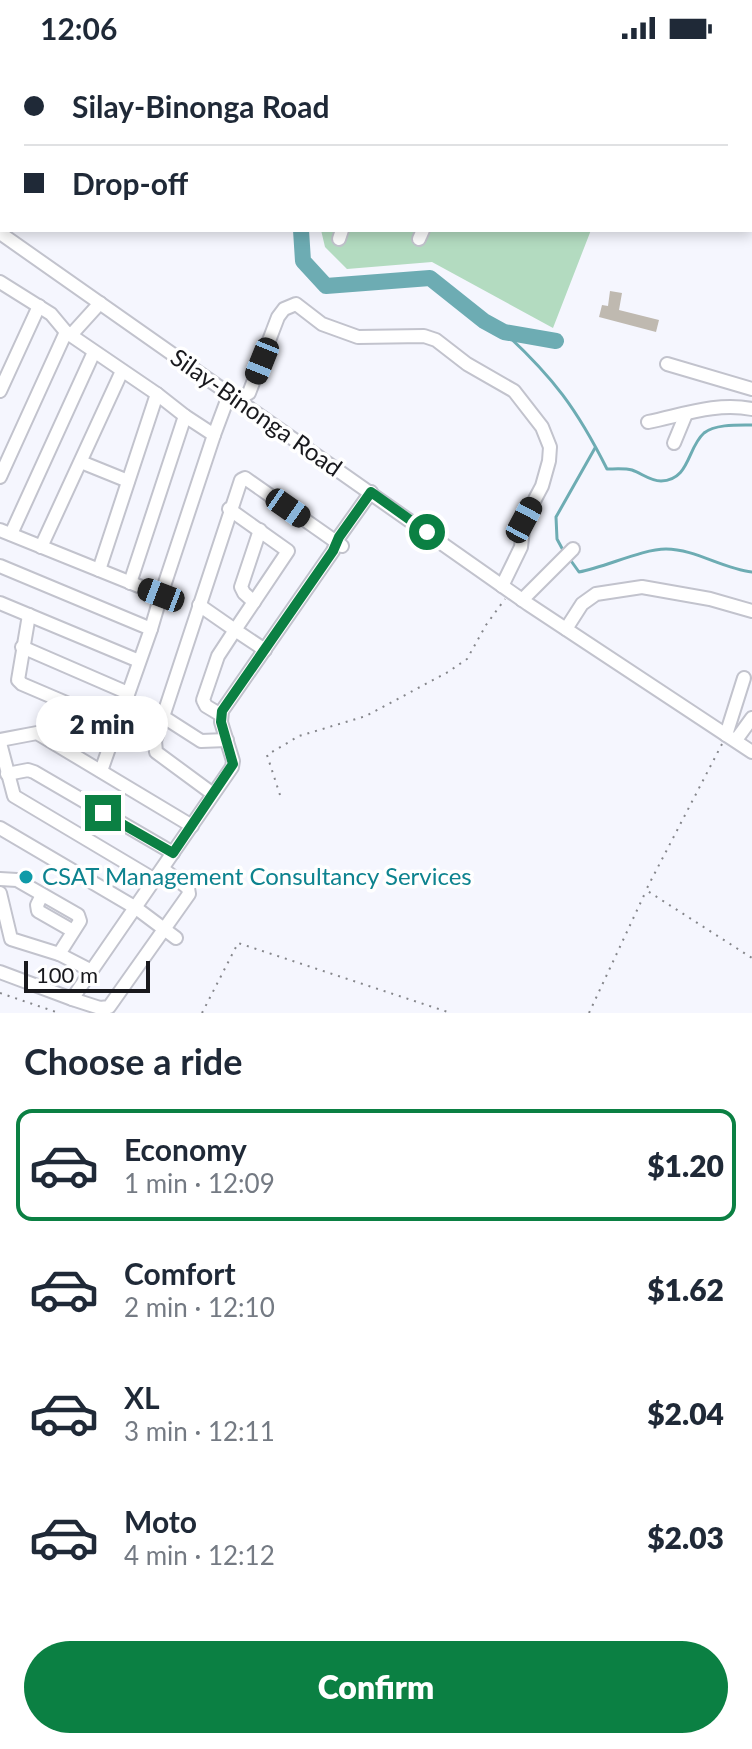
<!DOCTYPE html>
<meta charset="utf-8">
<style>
body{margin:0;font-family:Lato,sans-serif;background:#f6f6f7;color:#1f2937;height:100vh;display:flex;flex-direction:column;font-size:30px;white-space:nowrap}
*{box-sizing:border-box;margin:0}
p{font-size:26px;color:#747a83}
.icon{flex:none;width:44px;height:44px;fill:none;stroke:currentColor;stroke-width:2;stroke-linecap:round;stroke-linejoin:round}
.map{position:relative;height:957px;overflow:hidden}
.panel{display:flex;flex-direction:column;background:#fff;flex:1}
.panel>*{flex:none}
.banner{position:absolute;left:0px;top:0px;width:752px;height:176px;box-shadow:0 4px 12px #0003;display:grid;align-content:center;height:176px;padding:0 24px;background:#fff}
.scale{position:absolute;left:24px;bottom:20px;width:126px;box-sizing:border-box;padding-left:8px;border:4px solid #19191d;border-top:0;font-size:22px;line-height:28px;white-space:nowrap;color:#19191d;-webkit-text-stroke:6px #fff;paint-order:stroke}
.end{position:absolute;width:36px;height:36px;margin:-18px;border:10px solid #0b8043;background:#fff;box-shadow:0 0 0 4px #fff}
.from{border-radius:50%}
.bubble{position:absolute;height:56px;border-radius:28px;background:#fff;box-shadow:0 4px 12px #0003;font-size:26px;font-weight:800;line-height:56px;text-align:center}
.car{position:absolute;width:24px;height:48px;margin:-24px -12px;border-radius:10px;box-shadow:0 0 6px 2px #0007;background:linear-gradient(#222 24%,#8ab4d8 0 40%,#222 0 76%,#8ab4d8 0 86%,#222 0)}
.banner b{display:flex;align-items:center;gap:28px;height:76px;font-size:30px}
.banner b+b{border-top:2px solid #e0e1e3}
.banner i{width:20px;height:20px;background:#1f2937}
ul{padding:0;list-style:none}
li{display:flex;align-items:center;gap:24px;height:112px;margin:0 16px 12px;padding:0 8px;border:4px solid transparent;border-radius:16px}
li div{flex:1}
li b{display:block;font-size:30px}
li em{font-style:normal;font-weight:800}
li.active{border-color:#0b8043}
li>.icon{width:72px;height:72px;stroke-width:1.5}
h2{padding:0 24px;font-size:36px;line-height:96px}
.cta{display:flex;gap:16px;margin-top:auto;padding:16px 24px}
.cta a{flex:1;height:92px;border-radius:48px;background:#0b8043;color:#fff;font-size:32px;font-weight:800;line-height:92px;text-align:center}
.status{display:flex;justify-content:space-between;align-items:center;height:56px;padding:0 40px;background:#fff;direction:ltr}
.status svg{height:22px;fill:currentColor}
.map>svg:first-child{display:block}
</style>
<div class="status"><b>12:06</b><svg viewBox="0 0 49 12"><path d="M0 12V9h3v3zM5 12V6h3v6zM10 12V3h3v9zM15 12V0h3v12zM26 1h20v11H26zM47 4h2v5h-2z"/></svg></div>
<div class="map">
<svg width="752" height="957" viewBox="0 0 752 957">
<rect width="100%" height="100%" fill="#f5f6fe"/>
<polygon fill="#b3dbc0" points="321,174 591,174 553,272 432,206 347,213 325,191"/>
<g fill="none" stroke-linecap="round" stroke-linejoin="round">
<g stroke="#6dacb3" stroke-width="3">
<path d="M 504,276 C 553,321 577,353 607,413 C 614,413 625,412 632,414 C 641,417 650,425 661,425 C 690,424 687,392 704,377 C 715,368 738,369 752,369"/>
<polyline points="564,496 557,483 556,461 595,392"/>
<path d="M 569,502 L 579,516 C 606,511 642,493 666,493 C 695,493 723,513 752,516"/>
</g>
<g stroke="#6dacb3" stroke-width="16">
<polyline points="297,0 297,2"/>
<polyline points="301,174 303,205 326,230 430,222 484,265 504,276 556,285"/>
</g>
</g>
<polygon fill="#bfb9b0" points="610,235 622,237 619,254 659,264 656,276 599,261 602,249 608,250"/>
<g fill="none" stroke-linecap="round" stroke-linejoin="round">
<defs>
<g id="minor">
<polyline points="479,2 480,0"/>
<polyline points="750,101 752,98"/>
<polyline points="0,177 528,548 752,696"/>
<polyline points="339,183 342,174"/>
<polyline points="419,183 423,174"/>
<polyline points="0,226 51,258 66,276"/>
<polyline points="71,279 100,247"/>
<polyline points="667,308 752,333"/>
<polyline points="0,335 39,250"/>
<polyline points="235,343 249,337 278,261 284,253 296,248 322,268 358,281 424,280 436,284 467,308 514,335 542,371 550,391 549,405 542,430 524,464 521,491 502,530"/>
<path d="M 648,366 C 683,359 716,346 752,353"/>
<polyline points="674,387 686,358"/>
<polyline points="81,406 128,425"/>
<polyline points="0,421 66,276 157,338"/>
<polyline points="229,453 288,495 235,574 265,594"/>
<polyline points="0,474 161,539 151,573"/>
<polyline points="11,478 94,296"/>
<polyline points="41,491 122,315"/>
<polyline points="0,510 151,573 101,715"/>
<polyline points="99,514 157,338 185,360"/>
<polyline points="130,527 185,360 214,379 229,339"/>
<polyline points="161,539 214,379"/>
<polyline points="522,544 573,493"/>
<polyline points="254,546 244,537 241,531 260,474"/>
<polyline points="0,547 139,605"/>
<polyline points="199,549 235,574 218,600 203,644 206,650 221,659"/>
<polyline points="29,559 18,624 22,628 118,669"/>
<polyline points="566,573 582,548 596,538 642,531 710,543 752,555"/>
<polyline points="22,591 128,637"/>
<polyline points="162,660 201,685 227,684"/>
<polyline points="726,679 744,622"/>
<polyline points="0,684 37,677 192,770"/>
<polyline points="736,684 752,662"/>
<polyline points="0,687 14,740 155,824"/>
<polyline points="7,718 28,714 34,716 173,797"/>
<polyline points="213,738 156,696 155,685 241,424 245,422 342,490"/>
<polyline points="0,772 136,852 176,882"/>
<polyline points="0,823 17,824 78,859 80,865 59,898"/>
<polyline points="0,837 11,883 59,898 90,914"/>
<polyline points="42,839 37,849 38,855 73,875"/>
<polyline points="0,916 72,943 232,711 233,705 221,666 222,655 333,495 339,481 371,436"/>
<polyline points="72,943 100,952 109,951 189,838 188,832 163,813"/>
</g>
</defs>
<use href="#minor" stroke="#c2c3cd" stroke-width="16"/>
<g stroke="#85868b" stroke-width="2" stroke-dasharray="2 6" stroke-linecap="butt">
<polyline points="522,0 523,2"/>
<polyline points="722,688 646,834 752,902"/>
<polyline points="280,739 267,699 299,680 366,660 448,616 467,603 486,569 505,543"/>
<polyline points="0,937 59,957"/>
<polyline points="202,957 238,887 451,957"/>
<polyline points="589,957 646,835"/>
</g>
<use href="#minor" stroke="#fff" stroke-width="12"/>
</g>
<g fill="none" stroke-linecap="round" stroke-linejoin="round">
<polyline stroke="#0b8043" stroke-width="10" points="103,757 173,797 233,708 221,666 222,655 333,495 339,481 371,436 427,476"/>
</g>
<circle fill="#0f9aa8" stroke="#fff" stroke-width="3" cx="26" cy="821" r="8"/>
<g text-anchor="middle" stroke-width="7" stroke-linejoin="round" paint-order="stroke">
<g font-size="24" fill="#19191d" stroke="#fff">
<text transform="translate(256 357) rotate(35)" y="8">Silay-Binonga Road</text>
</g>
<g font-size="24" fill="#0d838f" stroke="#fff" text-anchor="start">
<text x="42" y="829">CSAT Management Consultancy Services</text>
</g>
</g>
</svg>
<div class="scale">100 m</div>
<i class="end from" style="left:427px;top:476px"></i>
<i class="end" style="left:103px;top:757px"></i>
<div class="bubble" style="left:36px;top:640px;width:132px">2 min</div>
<i class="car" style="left:262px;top:305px;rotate:202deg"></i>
<i class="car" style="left:288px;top:452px;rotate:125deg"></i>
<i class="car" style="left:524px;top:464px;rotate:28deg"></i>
<i class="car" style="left:161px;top:539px;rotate:291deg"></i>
<div class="banner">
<b><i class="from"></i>Silay-Binonga Road</b>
<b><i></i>Drop-off</b>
</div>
</div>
<section class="panel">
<h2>Choose a ride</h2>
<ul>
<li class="active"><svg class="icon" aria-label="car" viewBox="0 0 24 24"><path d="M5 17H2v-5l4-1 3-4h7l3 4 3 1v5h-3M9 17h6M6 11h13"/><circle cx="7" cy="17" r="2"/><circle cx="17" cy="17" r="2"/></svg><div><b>Economy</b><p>1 min · 12:09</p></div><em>$1.20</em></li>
<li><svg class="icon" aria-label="car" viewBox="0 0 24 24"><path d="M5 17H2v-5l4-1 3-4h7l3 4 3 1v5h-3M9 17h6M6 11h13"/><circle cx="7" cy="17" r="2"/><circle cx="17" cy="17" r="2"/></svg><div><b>Comfort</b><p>2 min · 12:10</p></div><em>$1.62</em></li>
<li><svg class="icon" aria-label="car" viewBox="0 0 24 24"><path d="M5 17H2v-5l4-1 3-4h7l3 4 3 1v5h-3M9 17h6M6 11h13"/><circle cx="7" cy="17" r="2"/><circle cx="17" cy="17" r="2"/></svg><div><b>XL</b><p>3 min · 12:11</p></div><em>$2.04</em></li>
<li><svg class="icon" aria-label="car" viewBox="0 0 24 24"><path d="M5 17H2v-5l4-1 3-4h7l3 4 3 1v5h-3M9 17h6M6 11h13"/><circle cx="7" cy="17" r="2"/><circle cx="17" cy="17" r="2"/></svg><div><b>Moto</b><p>4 min · 12:12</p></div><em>$2.03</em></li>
</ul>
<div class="cta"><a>Confirm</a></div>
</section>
